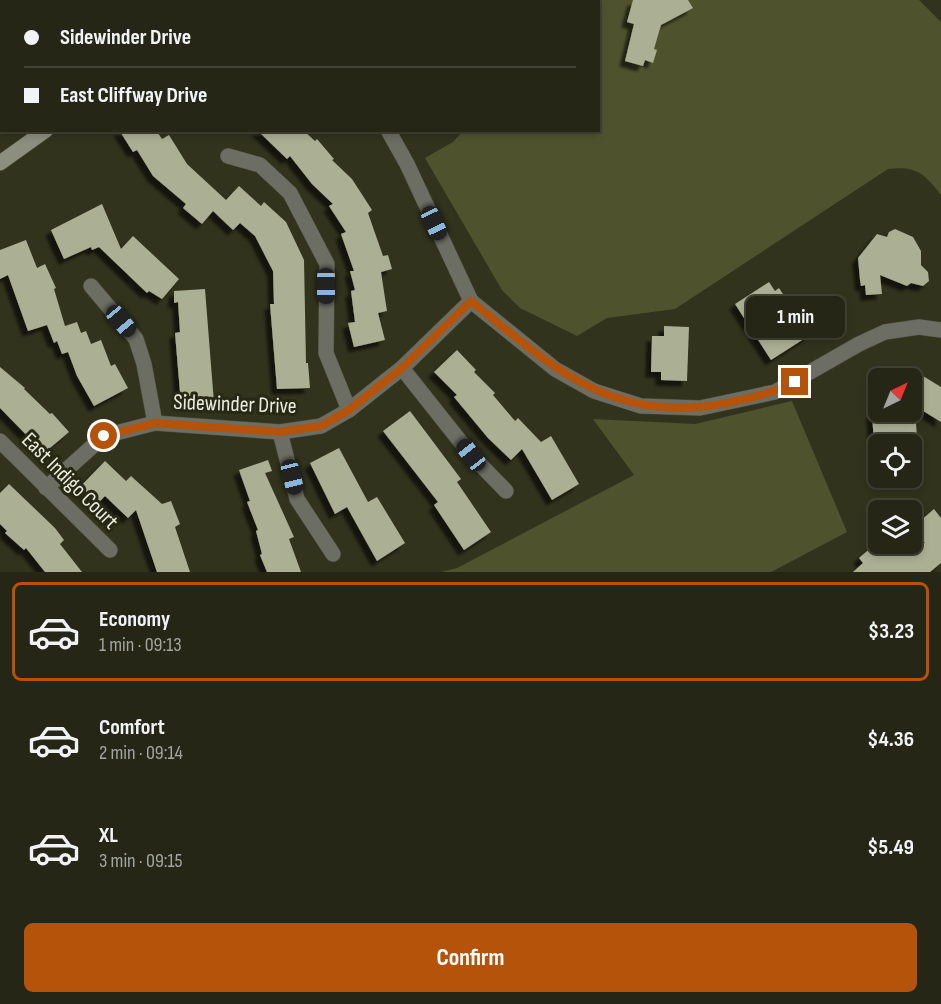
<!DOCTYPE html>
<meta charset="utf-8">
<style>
body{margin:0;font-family:"Sofia Sans Condensed",sans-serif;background:#2d2e1f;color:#f1f3f6;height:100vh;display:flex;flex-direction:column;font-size:22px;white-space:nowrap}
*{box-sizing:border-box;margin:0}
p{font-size:20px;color:#a3a5a1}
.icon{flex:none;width:33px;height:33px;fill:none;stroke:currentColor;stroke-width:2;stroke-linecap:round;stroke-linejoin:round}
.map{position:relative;height:572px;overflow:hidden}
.drawer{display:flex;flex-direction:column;background:#252616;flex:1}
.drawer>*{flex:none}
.hud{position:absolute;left:0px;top:0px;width:600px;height:132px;box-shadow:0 3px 9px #0003,0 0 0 2px #424335;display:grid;align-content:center;height:132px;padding:0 24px;background:#252616}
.needle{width:39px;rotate:43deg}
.tools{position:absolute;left:868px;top:368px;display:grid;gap:12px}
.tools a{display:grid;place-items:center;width:54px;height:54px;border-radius:9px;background:#252616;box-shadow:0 3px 9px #0003,0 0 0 2px #424335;font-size:30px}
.end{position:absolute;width:27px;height:27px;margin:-14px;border:8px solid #b45309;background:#fff;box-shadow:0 0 0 3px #fff}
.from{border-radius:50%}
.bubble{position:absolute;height:42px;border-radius:9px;background:#252616;box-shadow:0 3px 9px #0003,0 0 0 2px #424335;font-size:20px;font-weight:700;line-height:42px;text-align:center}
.car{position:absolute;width:18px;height:36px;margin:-18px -9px;border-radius:8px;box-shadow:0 0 4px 2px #0007;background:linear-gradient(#222 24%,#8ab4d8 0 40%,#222 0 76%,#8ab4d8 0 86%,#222 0)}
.hud b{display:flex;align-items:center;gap:21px;height:57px;font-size:22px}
.hud b+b{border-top:2px solid #424335}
.hud i{width:15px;height:15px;background:#f1f3f6}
ul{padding:10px 0 0;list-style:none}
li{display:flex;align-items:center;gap:18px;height:99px;margin:0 12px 9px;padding:0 12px;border:3px solid transparent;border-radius:9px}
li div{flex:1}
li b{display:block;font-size:22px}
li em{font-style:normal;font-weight:700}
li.on{border-color:#b45309}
li>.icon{width:54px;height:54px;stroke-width:1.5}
.action{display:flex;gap:12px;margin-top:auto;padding:12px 24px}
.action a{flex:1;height:69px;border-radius:9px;background:#b45309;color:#fff;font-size:24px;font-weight:700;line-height:69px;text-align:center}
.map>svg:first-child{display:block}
</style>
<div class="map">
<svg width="941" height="572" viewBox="0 0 941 572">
<defs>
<filter id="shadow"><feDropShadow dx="-5.5" dy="5.5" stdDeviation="1.5" flood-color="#0009"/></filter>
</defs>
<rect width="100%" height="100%" fill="#31331d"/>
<g fill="#4f532d">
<polygon points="0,0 143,0 2,2 0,128"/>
<path d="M 503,0 L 919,0 L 941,22 L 941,195 C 924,173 916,166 888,169 L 675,309 L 607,318 L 577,336 L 520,308 L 502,290 L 425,158 L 453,142 L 463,131 L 598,130 L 598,2 Z"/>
<polygon points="792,401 847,532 771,572 441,572 457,568 634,475 593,419 695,424"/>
</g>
<g fill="#abaf94" filter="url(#shadow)">
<polygon points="633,0 688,0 693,8 661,25 654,49 657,50 653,63 645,60 643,66 625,61 634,24 627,22"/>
<polygon points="119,130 156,130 162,139 169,135 187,164 226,200 239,186 261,206 264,202 286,222 304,260 306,363 308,363 310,388 277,389 270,304 274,304 273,271 255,236 240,223 233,230 213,211 202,224 183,208 186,204 153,176 137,150 133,152"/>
<polygon points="257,130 303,130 315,141 317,139 334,159 332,160 352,179 372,210 368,213 383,256 388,255 392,269 381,272 387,311 378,313 385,340 354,347 348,323 355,322 351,291 355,290 350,271 354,271 341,234 346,232 329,206 333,204 312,184 290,156 287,159"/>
<polygon points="102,204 121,249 133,236 179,279 162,299 149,291 147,293 99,247 92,250 91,247 64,259 51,230"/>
<polygon points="895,229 913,237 921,251 921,265 928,272 929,281 923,286 911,283 907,286 880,275 882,294 866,295 865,285 861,286 860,280 858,258 877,234 887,237 889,232"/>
<polygon points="26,240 37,268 45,264 56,288 54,289 65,326 77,322 81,333 86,331 91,344 101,340 111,366 115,364 128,388 94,406 77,376 68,352 62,354 57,341 54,343 47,325 28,331 8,275 0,279 0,250"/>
<polygon points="769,282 775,291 779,288 810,335 771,360 735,304"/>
<polygon points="205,289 214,403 181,404 175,333 180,332 178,302 174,303 174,291"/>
<polygon points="664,326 689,327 687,381 661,380 661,372 651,372 652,336 664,336"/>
<polygon points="457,350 476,370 474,372 495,393 493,395 515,421 518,418 541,442 551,436 579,484 552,500 522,449 511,460 488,438 454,397 457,395 434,372"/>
<polygon points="0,367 25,388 24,389 50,414 52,413 69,432 44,453 0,408"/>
<polygon points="923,376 941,387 941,422 912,404 912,394"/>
<polygon points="912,410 915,410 917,437 910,437 910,444 874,444 872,413"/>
<polygon points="410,411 461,479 457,482 491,532 464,550 434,505 438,502 383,431"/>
<polygon points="339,448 368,502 377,497 405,543 377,561 347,507 335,514 310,463"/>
<polygon points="268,460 272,471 265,473 294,537 289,539 301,572 267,572 260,555 262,554 256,531 258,530 247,502 250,501 239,470"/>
<polygon points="105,461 126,481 131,476 162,504 171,501 180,524 175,527 190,572 157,572 136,510 128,518 105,496 98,503 80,487"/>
<polygon points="9,484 55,528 64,540 60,544 82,572 45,572 26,548 24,550 5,533 7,531 0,524 0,493"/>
<polygon points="934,509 941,518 941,563 930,572 853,572 863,563 859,558 873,546 880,555 895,543 925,543 912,528"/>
</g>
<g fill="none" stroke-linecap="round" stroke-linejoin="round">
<defs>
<g id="street">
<polyline points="241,0 243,2"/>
<polyline points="276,0 278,2"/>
<polyline points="397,0 399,2"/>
<polyline points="413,2 415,0"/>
<polyline points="388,130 407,164 471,301 555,369 594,391 641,406 700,408 775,392 859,344 885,332 919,327 941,330"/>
<polyline points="228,156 260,165 290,193 327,264 326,353 349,410"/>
<polyline points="91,286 136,339 144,364 155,423"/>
<polyline points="402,368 471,455 506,491"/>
<polyline points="280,432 297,499 333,554"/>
<polyline points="0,441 110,550"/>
<polyline points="46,488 104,436 155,423 280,432 321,426 349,410 402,368 471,301"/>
</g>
<g id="secondary">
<polyline points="180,2 182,0"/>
<polyline points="0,163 46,130"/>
</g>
</defs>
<use href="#street" stroke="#4f513c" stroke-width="16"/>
<use href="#secondary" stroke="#4f513c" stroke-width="16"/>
<use href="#street" stroke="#6c6d63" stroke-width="15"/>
<use href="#secondary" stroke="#8c8f7e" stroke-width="15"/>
</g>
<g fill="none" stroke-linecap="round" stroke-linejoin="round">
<path stroke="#b45309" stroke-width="8" d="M 104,436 L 155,423 L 280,432 L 321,426 L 349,410 L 402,368 L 471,301 C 550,365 610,424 721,404 C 747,399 771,394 795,382"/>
</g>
<g text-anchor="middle" stroke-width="6" stroke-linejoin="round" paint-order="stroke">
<g font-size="22" fill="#eaecdf" stroke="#272914">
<text transform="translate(235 403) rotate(2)" y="8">Sidewinder Drive</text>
<text transform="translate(71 480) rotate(45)" y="8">East Indigo Court</text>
</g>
</g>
</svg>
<div class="tools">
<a><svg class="needle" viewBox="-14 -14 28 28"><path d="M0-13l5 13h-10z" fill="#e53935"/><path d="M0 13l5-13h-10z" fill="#a3a5a1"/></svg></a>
<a><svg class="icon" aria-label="locate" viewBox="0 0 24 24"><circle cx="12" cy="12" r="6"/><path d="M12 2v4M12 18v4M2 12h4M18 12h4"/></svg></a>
<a><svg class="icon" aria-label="layers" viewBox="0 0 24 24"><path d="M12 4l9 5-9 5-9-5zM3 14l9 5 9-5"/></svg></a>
</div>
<i class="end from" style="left:104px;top:436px"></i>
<i class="end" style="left:795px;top:382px"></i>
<div class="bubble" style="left:746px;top:296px;width:99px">1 min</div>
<i class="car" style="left:434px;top:223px;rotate:155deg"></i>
<i class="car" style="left:326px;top:286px;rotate:180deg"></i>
<i class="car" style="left:121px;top:321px;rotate:140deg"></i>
<i class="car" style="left:471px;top:455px;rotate:322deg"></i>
<i class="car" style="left:292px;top:477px;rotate:166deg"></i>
<div class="hud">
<b><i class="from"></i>Sidewinder Drive</b>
<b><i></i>East Cliffway Drive</b>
</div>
</div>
<section class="drawer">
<ul>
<li class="on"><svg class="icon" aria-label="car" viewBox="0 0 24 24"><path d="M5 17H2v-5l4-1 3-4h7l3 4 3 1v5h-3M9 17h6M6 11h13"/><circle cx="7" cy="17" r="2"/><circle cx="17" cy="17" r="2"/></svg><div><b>Economy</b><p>1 min · 09:13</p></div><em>$3.23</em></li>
<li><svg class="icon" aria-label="car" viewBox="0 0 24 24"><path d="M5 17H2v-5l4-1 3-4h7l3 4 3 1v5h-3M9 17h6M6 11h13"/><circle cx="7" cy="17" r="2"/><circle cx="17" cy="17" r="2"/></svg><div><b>Comfort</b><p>2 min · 09:14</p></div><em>$4.36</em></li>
<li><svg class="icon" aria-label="car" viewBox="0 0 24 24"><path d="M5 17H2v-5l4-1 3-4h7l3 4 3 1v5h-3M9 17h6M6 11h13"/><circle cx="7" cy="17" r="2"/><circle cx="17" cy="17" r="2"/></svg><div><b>XL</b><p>3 min · 09:15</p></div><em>$5.49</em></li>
</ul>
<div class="action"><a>Confirm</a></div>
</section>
